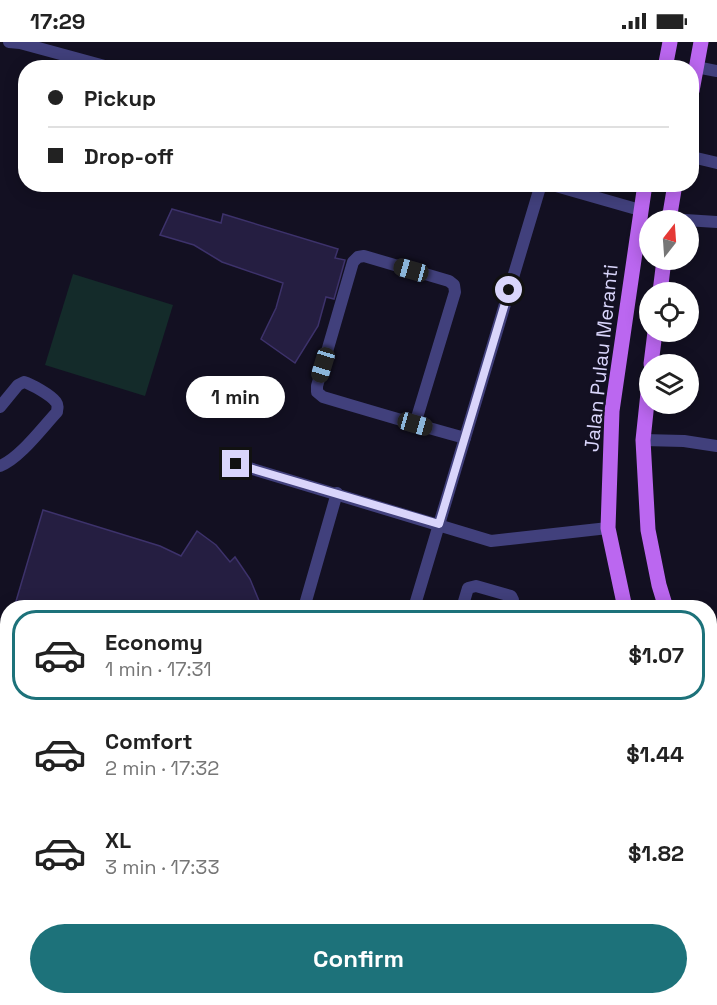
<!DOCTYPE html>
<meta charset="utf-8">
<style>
body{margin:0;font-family:"Space Grotesk",sans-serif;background:#f2f2f2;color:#222;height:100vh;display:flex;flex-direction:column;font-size:22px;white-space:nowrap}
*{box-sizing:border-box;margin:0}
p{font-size:20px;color:#767676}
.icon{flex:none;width:33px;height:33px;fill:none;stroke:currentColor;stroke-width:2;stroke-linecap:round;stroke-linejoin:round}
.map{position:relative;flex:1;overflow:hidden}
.panel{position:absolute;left:0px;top:558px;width:717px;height:405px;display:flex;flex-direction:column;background:#fff;border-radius:24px 24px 0 0;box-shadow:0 3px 15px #0003}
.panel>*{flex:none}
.hud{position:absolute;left:18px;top:18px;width:681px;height:132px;border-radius:24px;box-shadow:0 3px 15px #0003;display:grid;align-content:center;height:132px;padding:0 30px;background:#fff}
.needle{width:39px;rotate:17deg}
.controls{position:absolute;left:639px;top:168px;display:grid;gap:12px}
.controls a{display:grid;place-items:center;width:60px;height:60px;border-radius:50%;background:#fff;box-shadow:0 3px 15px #0003;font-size:30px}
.end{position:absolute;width:27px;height:27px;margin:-14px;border:8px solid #d9d5fb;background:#111;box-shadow:0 0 0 3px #111}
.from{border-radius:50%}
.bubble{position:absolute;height:42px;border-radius:21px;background:#fff;box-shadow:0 3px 15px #0003;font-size:20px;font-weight:800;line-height:42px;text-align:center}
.car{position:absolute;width:18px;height:36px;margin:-18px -9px;border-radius:8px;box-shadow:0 0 4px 2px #0007;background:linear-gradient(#222 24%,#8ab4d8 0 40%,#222 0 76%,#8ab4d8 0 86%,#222 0)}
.hud b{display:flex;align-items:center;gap:21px;height:57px;font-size:22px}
.hud b+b{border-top:2px solid #e0e0e0}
.hud i{width:15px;height:15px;background:#222}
ul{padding:10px 0 0;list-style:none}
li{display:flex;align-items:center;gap:18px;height:90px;margin:0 12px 9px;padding:0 18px;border:3px solid transparent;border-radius:24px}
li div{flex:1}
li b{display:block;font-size:22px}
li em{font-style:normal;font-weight:800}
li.active{border-color:#1d727a}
li>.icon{width:54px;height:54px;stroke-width:1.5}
.button{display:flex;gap:12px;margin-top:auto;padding:12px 30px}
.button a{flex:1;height:69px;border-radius:36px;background:#1d727a;color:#fff;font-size:24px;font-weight:800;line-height:69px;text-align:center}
.status{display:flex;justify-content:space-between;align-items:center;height:42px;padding:0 30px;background:#fff;direction:ltr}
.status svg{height:16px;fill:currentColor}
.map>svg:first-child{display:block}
</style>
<div class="status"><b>17:29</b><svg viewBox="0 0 49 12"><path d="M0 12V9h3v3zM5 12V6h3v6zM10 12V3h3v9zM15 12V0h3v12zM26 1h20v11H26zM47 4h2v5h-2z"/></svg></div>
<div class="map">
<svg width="717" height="963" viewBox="0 0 717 963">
<rect width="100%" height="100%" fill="#131022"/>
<g fill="#142b2a">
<polygon points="73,232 173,263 145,354 45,323"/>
<polygon points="710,811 717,818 717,963 324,963 326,956 710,956"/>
</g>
<g fill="#251e41" stroke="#3d326b" stroke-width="1.5">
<polygon points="172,167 221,181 223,172 338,207 335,216 345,218 334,257 326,255 318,284 295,321 261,297 276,266 283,241 222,220 194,203 160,193"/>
<polygon points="43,468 160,504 181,514 197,489 216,503 230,520 235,515 250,537 262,566 14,566"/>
</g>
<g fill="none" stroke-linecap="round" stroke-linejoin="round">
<g stroke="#41407c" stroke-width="12">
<polyline points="9,0 20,1 112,26"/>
<polyline points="696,25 717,29"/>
<polyline points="692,115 717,121"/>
<polyline points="549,142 640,168"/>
<polyline points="669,177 717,180"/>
<path d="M 0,365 L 18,343 L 24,340 C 31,342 51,353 56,360 C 59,364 57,366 57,370 C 42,386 20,416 0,424"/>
<path d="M 415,382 L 455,250 L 454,243 L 449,239 L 364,214 L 358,215 L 353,220 L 317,344 L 317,350 L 323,355 C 370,369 417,383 465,396"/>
<polyline points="643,398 684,399 717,404"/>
<polyline points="236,422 491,499 608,486"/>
<polyline points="304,566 337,451"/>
<polyline points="414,566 541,142"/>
<polyline points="462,566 468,546 476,544 511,554 513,558 512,566"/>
<polyline points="0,597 8,600"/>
<polyline points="0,658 8,660"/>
</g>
<g stroke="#bb67f0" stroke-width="15">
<polyline points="665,26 670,0"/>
<polyline points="692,49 701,0"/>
<polyline points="669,178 675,142"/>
<polyline points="660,250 664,218"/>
<polyline points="651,322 655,290"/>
<polyline points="650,332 643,398 648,488 659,543 666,566"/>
<polyline points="625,566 608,486 612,369 645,142"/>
<polyline points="710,678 717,692"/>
<polyline points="710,751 717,762"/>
</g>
</g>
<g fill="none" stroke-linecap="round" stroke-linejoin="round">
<polyline stroke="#d9d5fb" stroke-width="8" points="236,422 439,482 509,248"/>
</g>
<g text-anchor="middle" stroke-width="4.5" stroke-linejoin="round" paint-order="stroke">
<g font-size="20" fill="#d9d5fb" stroke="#131022">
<text transform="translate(601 316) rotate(-84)" y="7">Jalan Pulau Meranti</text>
</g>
</g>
</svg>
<div class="controls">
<a><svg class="needle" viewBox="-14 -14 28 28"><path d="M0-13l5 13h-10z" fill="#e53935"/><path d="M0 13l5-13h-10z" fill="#767676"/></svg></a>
<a><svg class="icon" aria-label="locate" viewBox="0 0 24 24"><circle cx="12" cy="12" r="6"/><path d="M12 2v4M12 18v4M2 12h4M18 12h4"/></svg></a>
<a><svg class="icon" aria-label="layers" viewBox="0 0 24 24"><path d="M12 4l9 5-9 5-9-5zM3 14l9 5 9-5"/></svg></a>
</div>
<i class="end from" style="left:509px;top:248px"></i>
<i class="end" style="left:236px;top:422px"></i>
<div class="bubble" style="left:186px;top:334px;width:99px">1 min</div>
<i class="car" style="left:411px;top:228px;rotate:286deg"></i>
<i class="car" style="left:323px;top:323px;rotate:197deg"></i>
<i class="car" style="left:415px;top:382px;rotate:106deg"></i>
<div class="hud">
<b><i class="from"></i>Pickup</b>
<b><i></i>Drop-off</b>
</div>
<section class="panel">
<ul>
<li class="active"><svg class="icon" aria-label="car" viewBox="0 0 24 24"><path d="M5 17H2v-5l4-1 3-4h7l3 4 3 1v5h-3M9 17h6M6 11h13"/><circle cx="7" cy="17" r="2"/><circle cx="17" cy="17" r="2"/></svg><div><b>Economy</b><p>1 min · 17:31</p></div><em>$1.07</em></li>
<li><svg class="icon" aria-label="car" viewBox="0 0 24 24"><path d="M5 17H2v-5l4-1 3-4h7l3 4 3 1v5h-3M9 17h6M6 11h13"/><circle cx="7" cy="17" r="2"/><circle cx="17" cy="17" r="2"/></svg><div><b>Comfort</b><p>2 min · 17:32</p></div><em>$1.44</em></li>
<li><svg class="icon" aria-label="car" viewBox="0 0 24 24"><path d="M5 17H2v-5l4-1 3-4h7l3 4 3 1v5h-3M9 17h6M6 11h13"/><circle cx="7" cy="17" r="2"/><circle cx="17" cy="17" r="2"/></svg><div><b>XL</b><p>3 min · 17:33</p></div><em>$1.82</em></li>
</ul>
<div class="button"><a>Confirm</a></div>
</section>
</div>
